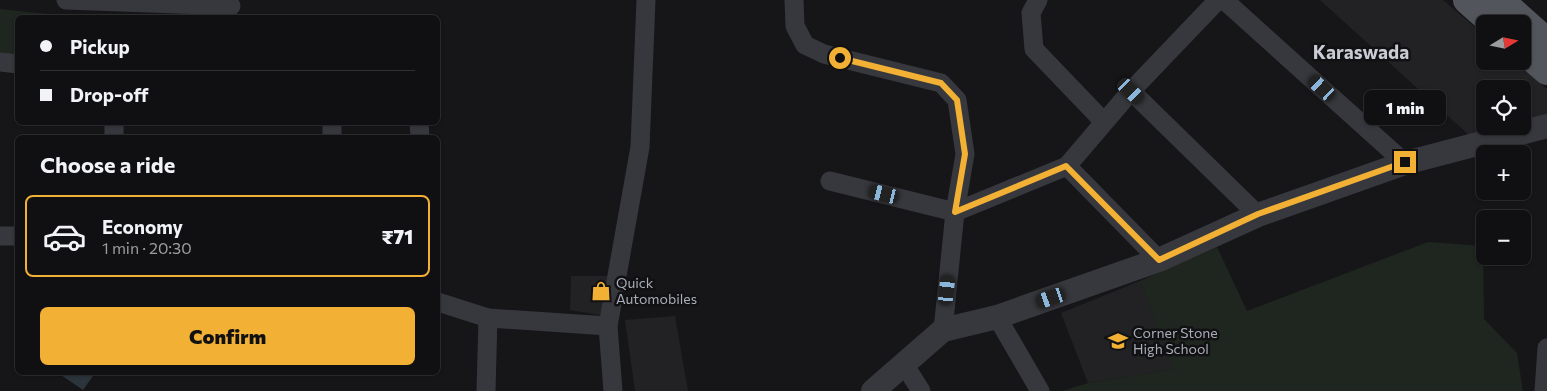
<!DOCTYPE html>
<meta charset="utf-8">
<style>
body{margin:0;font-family:Commissioner,sans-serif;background:#1e1e20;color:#f1f3f6;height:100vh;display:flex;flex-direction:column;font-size:19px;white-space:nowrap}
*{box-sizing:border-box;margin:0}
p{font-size:16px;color:#9c9d9f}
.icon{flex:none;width:28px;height:28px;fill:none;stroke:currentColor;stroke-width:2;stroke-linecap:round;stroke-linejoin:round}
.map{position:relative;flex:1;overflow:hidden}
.panel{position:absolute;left:15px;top:135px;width:425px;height:240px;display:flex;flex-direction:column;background:#101012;border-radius:8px;box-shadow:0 1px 4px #0004,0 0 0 1px #303032}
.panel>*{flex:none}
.banner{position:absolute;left:15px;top:15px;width:425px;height:110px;border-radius:8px;box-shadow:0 1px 4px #0004,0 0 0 1px #303032;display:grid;align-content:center;height:110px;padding:0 25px;background:#101012}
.needle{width:32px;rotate:80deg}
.tools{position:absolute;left:1476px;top:15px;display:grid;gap:10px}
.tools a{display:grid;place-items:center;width:55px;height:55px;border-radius:8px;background:#101012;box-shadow:0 1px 4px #0004,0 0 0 1px #303032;font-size:25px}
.end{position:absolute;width:22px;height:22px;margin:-11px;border:6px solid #f2b134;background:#111;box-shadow:0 0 0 2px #111}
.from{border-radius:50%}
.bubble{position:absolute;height:35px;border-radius:8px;background:#101012;box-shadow:0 1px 4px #0004,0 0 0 1px #303032;font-size:16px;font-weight:800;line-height:35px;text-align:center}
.car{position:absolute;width:15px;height:30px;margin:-15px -8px;border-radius:6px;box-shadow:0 0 4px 1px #0007;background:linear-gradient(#222 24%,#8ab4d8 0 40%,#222 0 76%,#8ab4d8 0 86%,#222 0)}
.banner b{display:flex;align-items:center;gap:18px;height:48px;font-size:19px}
.banner b+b{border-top:1px solid #303032}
.banner i{width:12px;height:12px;background:#f1f3f6}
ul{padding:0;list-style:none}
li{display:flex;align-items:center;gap:15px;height:82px;margin:0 10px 8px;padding:0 15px;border:2px solid #303032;border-radius:8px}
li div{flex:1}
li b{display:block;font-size:19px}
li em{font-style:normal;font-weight:800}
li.active{border-color:#f2b134}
li>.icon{width:45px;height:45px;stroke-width:1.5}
h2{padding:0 25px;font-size:22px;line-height:60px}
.primary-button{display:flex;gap:10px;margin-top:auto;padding:10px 25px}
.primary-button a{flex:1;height:58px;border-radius:8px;background:#f2b134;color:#111;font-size:20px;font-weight:800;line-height:58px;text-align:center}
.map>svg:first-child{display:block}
</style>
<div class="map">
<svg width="1547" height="391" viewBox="0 0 1547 391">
<rect width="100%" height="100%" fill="#161618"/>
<g fill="#222225">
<polygon points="1320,0 1443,0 1485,36 1485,61 1515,61 1547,89 1547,118 1523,123 1522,89 1485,89 1485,126 1511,126 1470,136"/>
<polygon points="571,276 610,276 605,316 570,310"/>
<polygon points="1140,281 1174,369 1088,383 1061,313"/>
<polygon points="675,316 688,391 635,391 625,320"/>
</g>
<g fill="#1e261f">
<polygon points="0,9 48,14 48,17 18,18 17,55 0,54"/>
<polygon points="1428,242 1483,246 1484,319 1517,353 1523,391 1062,391 1088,383 1173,369 1140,281 1217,247 1247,311"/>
</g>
<polygon fill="#2c353c" points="58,373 95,373 83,390"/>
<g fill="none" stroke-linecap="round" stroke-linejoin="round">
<g stroke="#37383d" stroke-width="19">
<polyline points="66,0 231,6"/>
<polyline points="794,0 795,26 805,45 824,54 941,83 957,100 965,154 955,212 830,181"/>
<polyline points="1038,0 1031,13 1034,49 1104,122"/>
<polyline points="1224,0 1405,163"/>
<polyline points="0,62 18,64"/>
<polyline points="1131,91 1258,215"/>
<polyline points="114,122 114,138"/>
<polyline points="419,122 420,138"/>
<polyline points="332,125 332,138"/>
<polyline points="1067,166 1159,260"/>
<polyline points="0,236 18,236"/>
<polyline points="438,302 488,318 608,326"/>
<polyline points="997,317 1040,391"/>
<polyline points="943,330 955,212 1067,166 1131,91 1218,0"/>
<polyline points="904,364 921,391"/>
<polyline points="486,391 488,318"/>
<polyline points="613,391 608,326 640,147 646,0"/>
<polyline points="1544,391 1547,348"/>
</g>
<polyline stroke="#37383d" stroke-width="24" points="873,391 943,330 997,317 1159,260 1258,215 1405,163 1547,126"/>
<g stroke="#53555c" stroke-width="28">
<polyline points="1467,0 1494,24"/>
<polyline points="1500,0 1547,42"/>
<polyline points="1522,49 1547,71"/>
</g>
</g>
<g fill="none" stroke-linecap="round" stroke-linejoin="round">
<polyline stroke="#f2b134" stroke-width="6" points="840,58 941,83 957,100 965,154 955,212 1066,166 1159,260 1258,214 1405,162"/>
</g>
<defs>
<symbol id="shop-bare" viewBox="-9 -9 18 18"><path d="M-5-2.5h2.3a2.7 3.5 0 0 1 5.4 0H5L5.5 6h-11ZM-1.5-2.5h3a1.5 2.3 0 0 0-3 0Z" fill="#f2b134" stroke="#111113" stroke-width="2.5" paint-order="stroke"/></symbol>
<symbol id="school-bare" viewBox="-9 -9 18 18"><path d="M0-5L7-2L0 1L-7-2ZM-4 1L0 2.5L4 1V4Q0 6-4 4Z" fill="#f2b134" stroke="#111113" stroke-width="2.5" paint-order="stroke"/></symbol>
</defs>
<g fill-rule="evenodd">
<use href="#shop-bare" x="587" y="277" width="28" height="28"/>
<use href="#school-bare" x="1104" y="327" width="28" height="28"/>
</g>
<g text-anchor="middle" stroke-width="5" stroke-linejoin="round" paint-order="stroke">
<g font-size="14" fill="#a8adb8" stroke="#111113" text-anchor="start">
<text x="616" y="288">Quick<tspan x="616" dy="16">Automobiles</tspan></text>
<text x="1133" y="338">Corner Stone<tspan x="1133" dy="16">High School</tspan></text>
</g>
<g font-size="19" font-weight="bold" fill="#c9ccd4" stroke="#111113">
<text x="1361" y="59">Karaswada</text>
</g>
</g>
</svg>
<div class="tools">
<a><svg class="needle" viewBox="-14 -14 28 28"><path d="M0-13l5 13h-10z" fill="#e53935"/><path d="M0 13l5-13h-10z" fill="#9c9d9f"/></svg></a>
<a><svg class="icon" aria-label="locate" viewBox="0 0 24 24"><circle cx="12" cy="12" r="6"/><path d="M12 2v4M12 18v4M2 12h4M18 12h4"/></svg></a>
<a>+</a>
<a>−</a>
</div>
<i class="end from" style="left:840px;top:58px"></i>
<i class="end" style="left:1405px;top:162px"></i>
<div class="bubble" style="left:1364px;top:90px;width:82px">1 min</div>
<i class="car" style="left:1322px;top:88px;rotate:312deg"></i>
<i class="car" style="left:1131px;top:91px;rotate:134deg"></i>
<i class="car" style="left:884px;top:194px;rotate:284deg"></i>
<i class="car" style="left:947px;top:290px;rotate:6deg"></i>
<i class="car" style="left:1051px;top:298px;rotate:251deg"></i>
<div class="banner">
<b><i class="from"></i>Pickup</b>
<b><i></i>Drop-off</b>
</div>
<section class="panel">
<h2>Choose a ride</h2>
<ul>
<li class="active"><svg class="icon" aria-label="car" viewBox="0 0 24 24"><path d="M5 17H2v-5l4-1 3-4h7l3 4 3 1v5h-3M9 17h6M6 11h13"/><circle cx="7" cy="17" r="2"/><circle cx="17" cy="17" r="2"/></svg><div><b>Economy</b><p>1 min · 20:30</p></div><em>₹71</em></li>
</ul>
<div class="primary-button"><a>Confirm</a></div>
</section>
</div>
